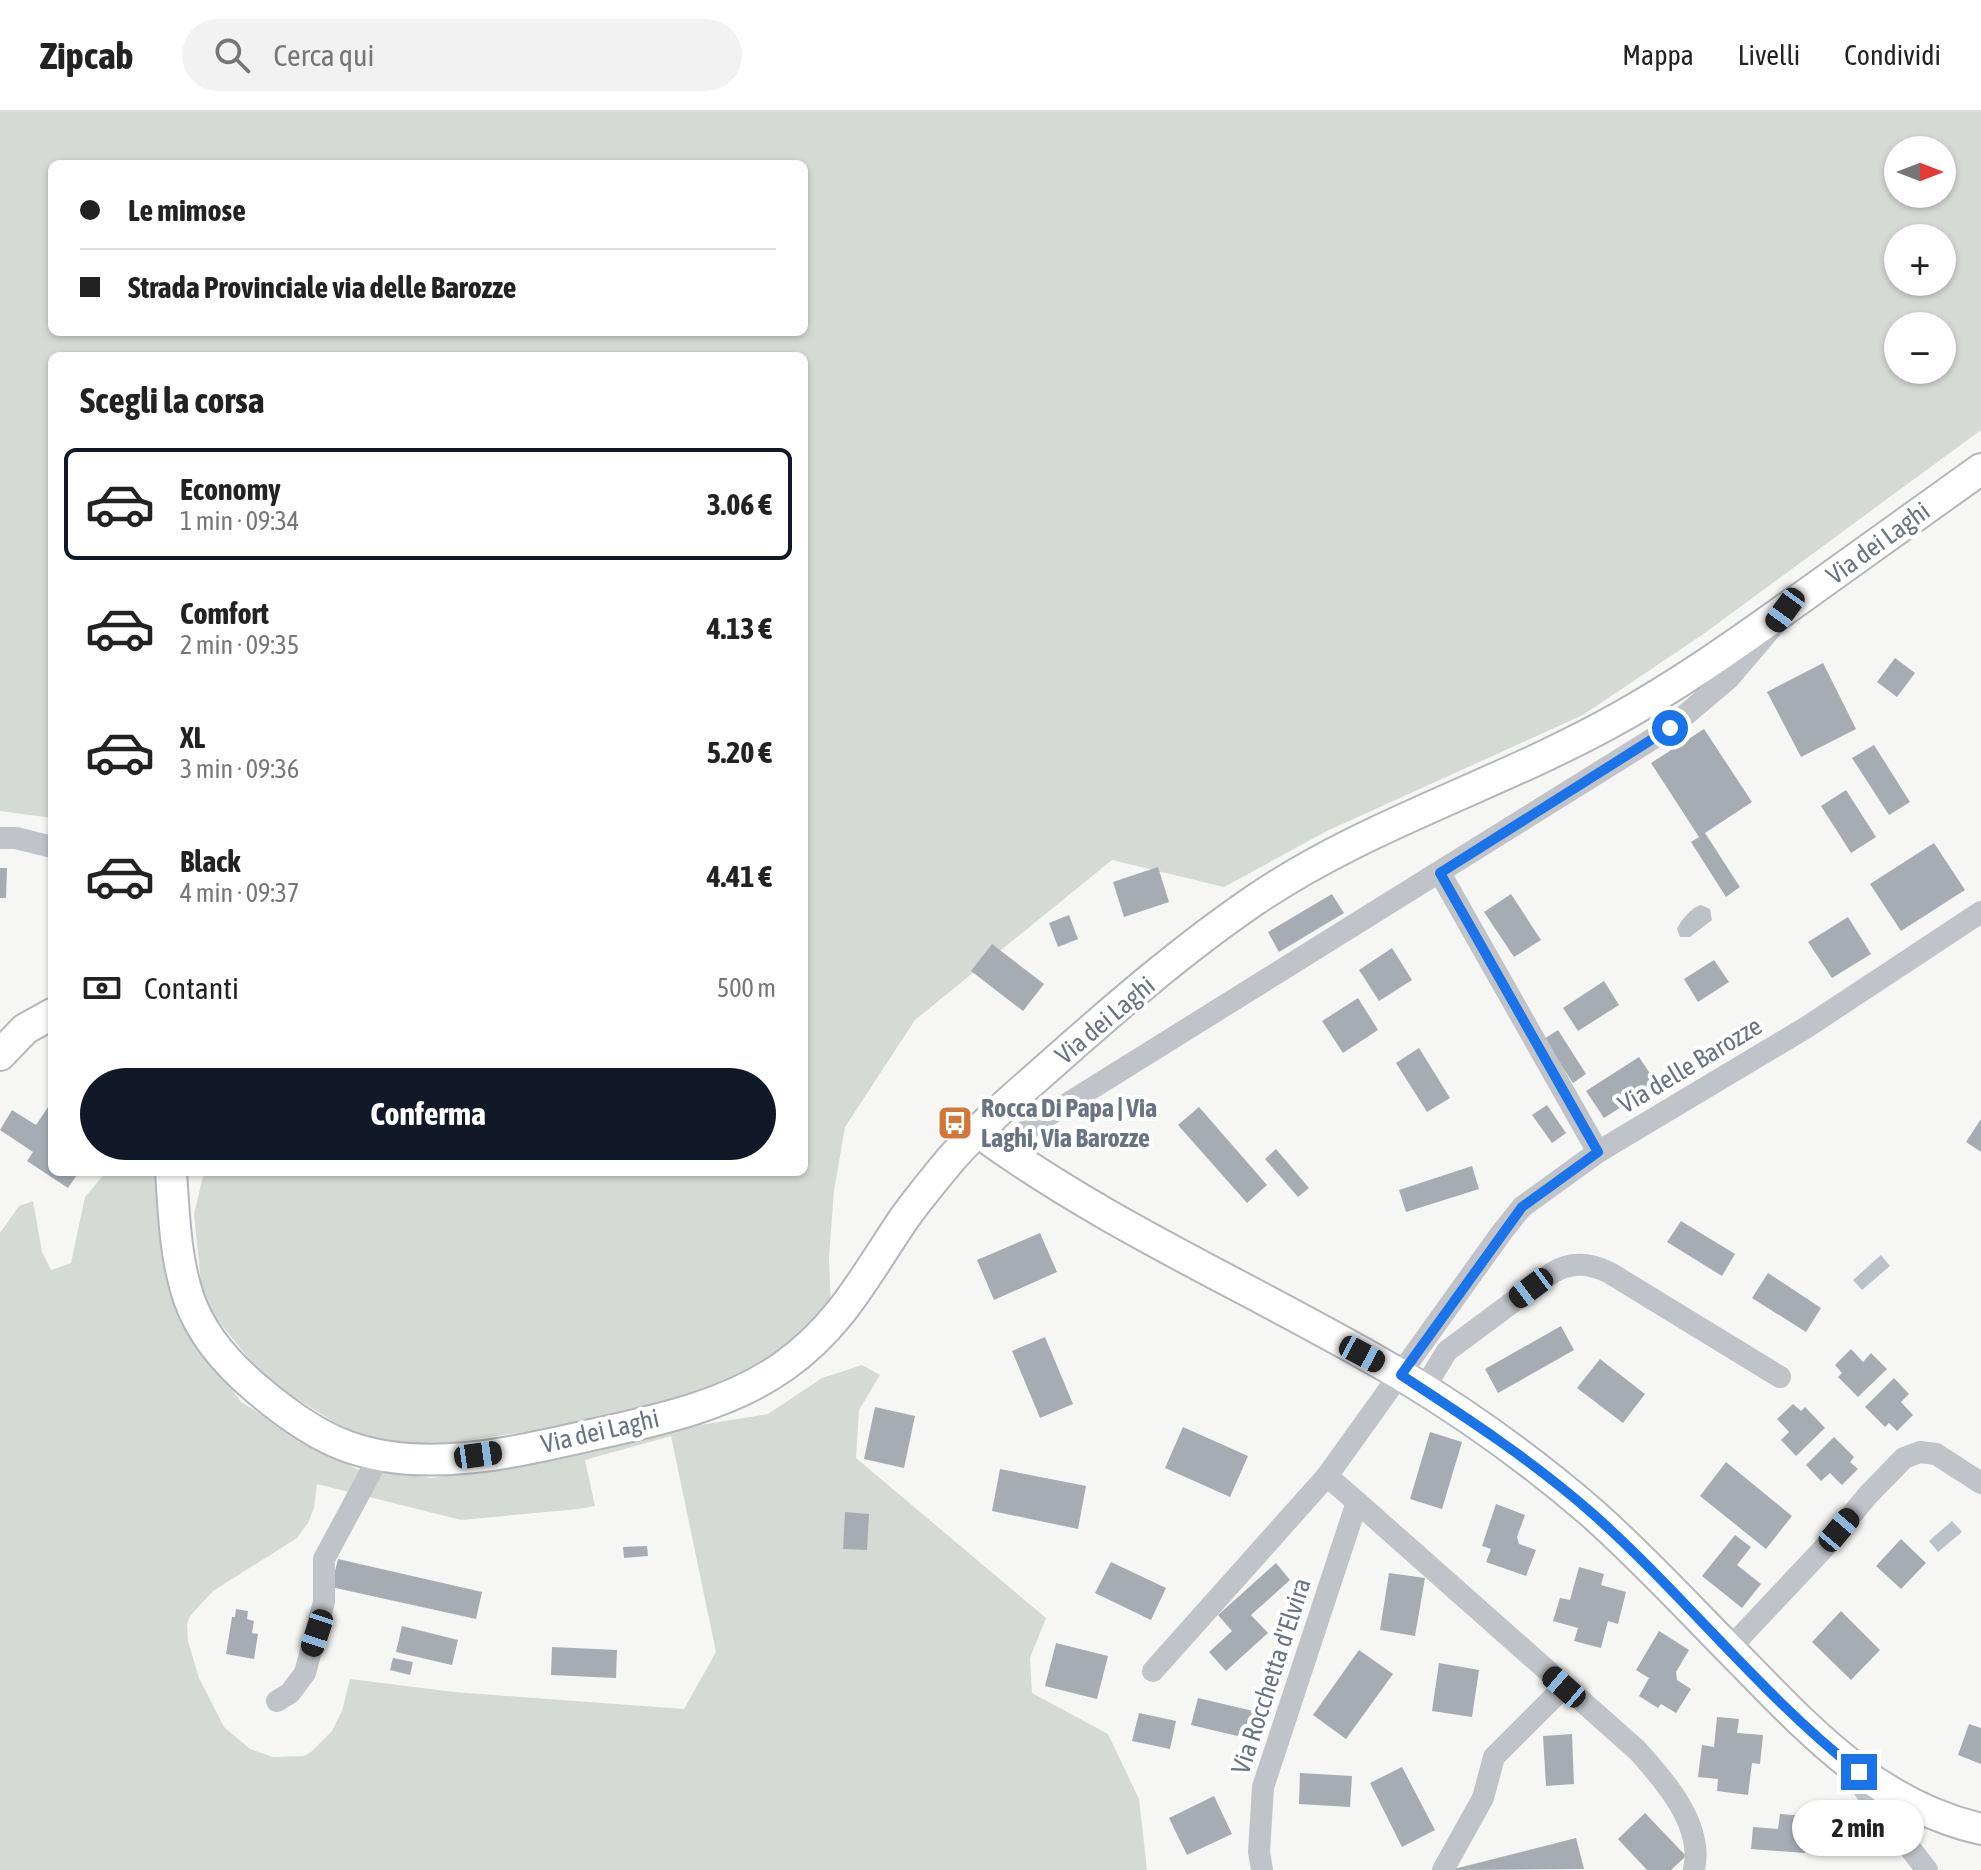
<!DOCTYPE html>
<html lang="it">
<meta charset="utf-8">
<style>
body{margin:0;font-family:"Asap Condensed",sans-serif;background:#f2f2f2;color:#222;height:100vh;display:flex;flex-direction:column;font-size:30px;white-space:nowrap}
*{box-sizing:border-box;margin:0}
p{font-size:26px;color:#767676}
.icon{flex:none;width:44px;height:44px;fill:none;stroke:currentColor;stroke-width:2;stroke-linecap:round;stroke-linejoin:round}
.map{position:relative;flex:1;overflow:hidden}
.panel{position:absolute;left:48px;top:240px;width:760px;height:824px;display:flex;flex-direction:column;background:#fff;border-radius:12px;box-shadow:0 2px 6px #0004}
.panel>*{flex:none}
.banner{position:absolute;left:48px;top:48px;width:760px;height:176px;border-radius:12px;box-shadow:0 2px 6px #0004;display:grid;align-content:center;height:176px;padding:0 32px;background:#fff}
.needle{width:52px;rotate:90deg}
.controls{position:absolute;left:1884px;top:24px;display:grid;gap:16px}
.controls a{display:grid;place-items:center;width:72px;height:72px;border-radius:50%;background:#fff;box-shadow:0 2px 6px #0004;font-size:40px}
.end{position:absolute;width:36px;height:36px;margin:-18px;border:10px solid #1a73e8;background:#fff;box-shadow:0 0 0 4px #fff}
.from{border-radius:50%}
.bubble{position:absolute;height:56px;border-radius:28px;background:#fff;box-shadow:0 2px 6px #0004;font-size:26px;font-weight:700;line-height:56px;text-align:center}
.car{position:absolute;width:24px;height:48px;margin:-24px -12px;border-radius:10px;box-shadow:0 0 6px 2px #0007;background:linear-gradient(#222 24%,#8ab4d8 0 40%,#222 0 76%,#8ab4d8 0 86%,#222 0)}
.banner b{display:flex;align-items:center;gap:28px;height:76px;font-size:30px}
.banner b+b{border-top:2px solid #e0e0e0}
.banner i{width:20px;height:20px;background:#222}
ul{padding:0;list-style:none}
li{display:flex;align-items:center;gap:24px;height:112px;margin:0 16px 12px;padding:0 16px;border:4px solid transparent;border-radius:12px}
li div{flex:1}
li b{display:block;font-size:30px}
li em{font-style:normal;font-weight:700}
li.selected{border-color:#111827}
li>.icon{width:72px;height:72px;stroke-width:1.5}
h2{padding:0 32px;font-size:36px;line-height:96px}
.pay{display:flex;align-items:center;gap:20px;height:88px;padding:0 32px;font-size:30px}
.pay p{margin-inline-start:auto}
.button{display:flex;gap:16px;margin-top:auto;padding:16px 32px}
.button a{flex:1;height:92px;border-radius:48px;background:#111827;color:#fff;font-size:32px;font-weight:700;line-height:92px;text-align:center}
header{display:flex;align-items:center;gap:48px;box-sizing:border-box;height:112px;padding:0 40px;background:#fff;border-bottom:2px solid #e0e0e0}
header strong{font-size:38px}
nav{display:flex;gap:44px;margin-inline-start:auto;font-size:28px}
.search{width:560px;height:72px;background:#f2f2f2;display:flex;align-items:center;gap:20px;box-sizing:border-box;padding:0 28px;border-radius:44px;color:#767676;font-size:30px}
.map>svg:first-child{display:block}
</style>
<header>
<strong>Zipcab</strong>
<div class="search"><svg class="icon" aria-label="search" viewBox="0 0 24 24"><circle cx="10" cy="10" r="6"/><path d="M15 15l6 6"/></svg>Cerca qui</div>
<nav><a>Mappa</a><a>Livelli</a><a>Condividi</a></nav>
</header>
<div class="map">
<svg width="1981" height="1758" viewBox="0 0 1981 1758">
<rect width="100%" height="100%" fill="#f6f7f4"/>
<g fill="#d5dbd4" fill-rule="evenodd">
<path d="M 0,0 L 1981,0 L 1981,318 L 1702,523 L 1583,603 L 1327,719 L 1224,775 L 1112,748 L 915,908 L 845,1015 L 834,1079 L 829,1145 L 831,1196 L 774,1250 L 713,1278 L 544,1317 L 451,1331 L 404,1331 L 351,1320 L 267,1269 L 203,1190 L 194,1102 L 204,1060 L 804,1060 L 804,244 L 52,244 L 52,706 L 0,699 ZM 1898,38 L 1942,38 L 1942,82 L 1898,82 ZM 52,52 L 804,52 L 804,220 L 52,220 ZM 1898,126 L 1942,126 L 1942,170 L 1898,170 ZM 1898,214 L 1942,214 L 1942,258 L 1898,258 Z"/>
<path d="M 106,1060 L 158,1060 L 198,1231 L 241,1290 L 291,1321 L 357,1357 L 432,1366 L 519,1351 L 644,1322 L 768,1302 L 822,1266 L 862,1253 L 880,1263 L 859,1298 L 856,1346 L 1046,1506 L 1030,1546 L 1032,1581 L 1108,1622 L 1139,1687 L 1147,1758 L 0,1758 L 0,1121 L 19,1094 L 33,1089 L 42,1140 L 51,1158 L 71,1151 L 85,1085 ZM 671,1324 L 716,1540 L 684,1597 L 454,1580 L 350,1567 L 342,1599 L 332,1619 L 311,1640 L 304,1644 L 273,1645 L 250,1637 L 224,1615 L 199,1566 L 188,1529 L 187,1512 L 190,1504 L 213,1479 L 297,1426 L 308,1411 L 314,1396 L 317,1372 L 461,1408 L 579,1397 L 595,1394 L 585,1348 Z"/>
</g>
<g fill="#bac1c7">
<path d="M 1701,793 L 1710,797 L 1712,808 L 1690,825 L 1680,825 L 1677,817 C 1681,808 1692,795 1701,793 Z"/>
<polygon points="1881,1143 1890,1154 1862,1178 1853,1168"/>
<polygon points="1952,1409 1962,1420 1938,1440 1929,1429"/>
</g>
<g fill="#a7acb3">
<polygon points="1895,546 1915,561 1897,585 1877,570"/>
<polygon points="1823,551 1856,617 1801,645 1767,580"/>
<polygon points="1704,617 1752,690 1705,721 1740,775 1726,785 1691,730 1699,725 1651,651"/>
<polygon points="1874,633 1910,690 1889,703 1852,646"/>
<polygon points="1846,678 1876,725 1851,741 1821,694"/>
<polygon points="1934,731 1965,778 1901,819 1870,772"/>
<polygon points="1158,755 1169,790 1124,805 1113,770"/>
<polygon points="0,756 7,756 6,786 0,786"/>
<polygon points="1332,782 1344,801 1279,840 1268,820"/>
<polygon points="1511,782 1541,828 1514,845 1484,800"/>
<polygon points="1069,803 1078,827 1058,835 1049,811"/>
<polygon points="1848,805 1871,842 1832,866 1808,830"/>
<polygon points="992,832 1044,872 1023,899 971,859"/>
<polygon points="1392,836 1412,868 1379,889 1359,858"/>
<polygon points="1714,848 1729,870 1698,890 1684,867"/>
<polygon points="1604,869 1619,893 1578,919 1563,896"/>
<polygon points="1358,886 1378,918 1343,941 1322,909"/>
<polygon points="1558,918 1586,962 1573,971 1544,927"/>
<polygon points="1419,936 1450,986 1427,1000 1396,951"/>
<polygon points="1639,945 1657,972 1604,1006 1586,979"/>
<polygon points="50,992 52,994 52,1060 79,1060 68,1076 27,1049 33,1040 0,1018 12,998 36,1013"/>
<polygon points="1547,993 1566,1021 1552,1031 1532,1003"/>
<polygon points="1199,995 1267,1073 1247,1091 1178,1013"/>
<polygon points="1981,1007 1981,1040 1966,1030"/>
<polygon points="1276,1037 1309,1076 1298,1085 1265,1047"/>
<polygon points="1472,1054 1479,1077 1406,1100 1399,1078"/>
<polygon points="1681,1109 1735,1142 1722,1164 1667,1130"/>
<polygon points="1040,1121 1057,1160 994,1188 977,1148"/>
<polygon points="1768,1161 1821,1196 1806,1220 1752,1186"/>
<polygon points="1561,1214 1574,1238 1498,1281 1485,1257"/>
<polygon points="1045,1225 1073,1292 1040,1306 1012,1239"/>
<polygon points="1851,1237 1863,1250 1871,1241 1887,1257 1858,1285 1838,1265 1842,1261 1835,1253"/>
<polygon points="1600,1247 1645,1282 1623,1311 1577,1276"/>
<polygon points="1894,1266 1909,1282 1901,1290 1913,1303 1897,1319 1889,1311 1885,1315 1865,1295"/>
<polygon points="1793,1292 1801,1299 1805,1295 1825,1316 1796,1344 1781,1328 1789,1320 1777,1307"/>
<polygon points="875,1295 915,1304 904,1356 864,1347"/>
<polygon points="1183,1315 1248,1344 1230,1385 1165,1356"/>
<polygon points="1430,1320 1462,1330 1442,1397 1410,1387"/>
<polygon points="1834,1325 1854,1345 1850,1350 1858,1357 1842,1373 1830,1361 1821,1369 1806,1353"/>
<polygon points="1726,1350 1792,1404 1766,1437 1700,1384"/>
<polygon points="1000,1357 1086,1374 1078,1417 992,1399"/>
<polygon points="1496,1392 1525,1403 1517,1425 1519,1432 1536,1438 1526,1464 1486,1450 1491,1437 1482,1434"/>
<polygon points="845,1400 869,1402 867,1438 843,1437"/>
<polygon points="1735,1423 1751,1435 1737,1453 1761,1472 1742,1496 1702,1464"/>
<polygon points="1901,1427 1926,1451 1901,1477 1876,1454"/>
<polygon points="647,1434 648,1444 624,1446 623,1435"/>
<polygon points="338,1447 482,1480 476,1507 331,1475"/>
<polygon points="1111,1450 1166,1476 1151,1508 1095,1481"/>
<polygon points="1276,1451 1290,1468 1251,1503 1268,1521 1226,1559 1209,1540 1232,1519 1218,1503"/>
<polygon points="1579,1455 1604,1462 1601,1473 1626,1480 1618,1512 1608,1509 1601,1536 1574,1529 1578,1516 1553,1509 1560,1486 1570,1488"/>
<polygon points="1389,1461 1425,1466 1415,1524 1380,1518"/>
<polygon points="236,1497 248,1499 247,1507 254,1509 252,1521 258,1522 254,1547 226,1542 232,1505 235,1505"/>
<polygon points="1841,1499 1880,1538 1851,1568 1812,1530"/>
<polygon points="402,1514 458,1528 452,1553 396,1540"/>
<polygon points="1659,1519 1689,1538 1676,1560 1677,1568 1691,1577 1676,1601 1661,1592 1658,1596 1639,1584 1649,1566 1636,1558"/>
<polygon points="1056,1531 1108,1544 1097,1587 1045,1574"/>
<polygon points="552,1535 617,1538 616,1566 551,1563"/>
<polygon points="1359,1538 1393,1562 1346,1627 1313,1603"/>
<polygon points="393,1546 413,1550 410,1563 390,1558"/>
<polygon points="1439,1551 1479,1558 1472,1605 1432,1599"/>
<polygon points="1198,1586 1253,1599 1246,1626 1191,1613"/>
<polygon points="1139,1601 1176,1609 1170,1637 1132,1629"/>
<polygon points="1717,1605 1739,1607 1737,1621 1763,1623 1760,1652 1752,1651 1748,1683 1717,1679 1718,1667 1698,1665 1702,1633 1714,1635"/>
<polygon points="1969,1612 1981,1616 1981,1652 1958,1643"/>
<polygon points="1572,1622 1574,1672 1546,1674 1543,1624"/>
<polygon points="1402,1655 1435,1718 1402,1735 1370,1671"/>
<polygon points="1300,1661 1352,1664 1350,1695 1299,1692"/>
<polygon points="1214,1684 1232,1722 1187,1743 1169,1706"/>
<polygon points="1645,1701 1686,1744 1671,1758 1647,1758 1618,1727"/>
<polygon points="1780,1702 1808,1704 1805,1741 1751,1737 1753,1715 1778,1717"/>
<polygon points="1576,1726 1584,1757 1455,1758 1454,1757"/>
</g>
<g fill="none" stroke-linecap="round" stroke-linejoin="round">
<defs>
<g id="secondary">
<polyline points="0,943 25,917 52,902"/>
<path d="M 977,1019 C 1109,1116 1261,1180 1401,1263 C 1468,1303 1533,1350 1592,1401 C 1646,1449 1695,1503 1746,1554 C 1815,1625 1881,1694 1981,1717"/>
<path d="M 171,1060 C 174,1102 175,1146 189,1187 C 202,1224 228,1253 258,1278 C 284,1300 314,1322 346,1334 C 422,1362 511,1341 587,1324 C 654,1309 728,1294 784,1254 C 840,1214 864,1166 901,1111 C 916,1089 934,1068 951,1047 C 982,1012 1018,982 1053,951 C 1116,895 1182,838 1252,790 C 1361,715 1490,676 1606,613 C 1675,576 1738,531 1801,486 C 1861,443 1921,400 1981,357"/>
</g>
</defs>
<use href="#secondary" stroke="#b3b6bb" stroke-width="34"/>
<g stroke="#c0c3c7" stroke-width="22">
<polyline points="0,726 16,726 52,735"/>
<polyline points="1440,761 1598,1040"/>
<polyline points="1003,1038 1033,1013 1670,616 1729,566 1775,512"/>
<path d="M 1423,1278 L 1447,1239 L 1552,1161 C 1571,1149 1590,1151 1610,1161 L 1780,1265"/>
<path d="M 1357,1390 L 1637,1638 C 1665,1669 1704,1713 1694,1758"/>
<polyline points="1729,1537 1824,1436 1868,1383 1904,1346 1920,1340 1936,1342 1981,1371"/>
<polyline points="1153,1559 1327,1364"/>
<polyline points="277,1589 290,1581 305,1561 324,1490 324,1447 380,1343"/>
<polyline points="1849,1658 1927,1758"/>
<polyline points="1262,1758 1259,1740 1263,1675 1357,1390 1327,1364 1502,1120 1522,1095 1598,1040 1807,915 1981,800"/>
<polyline points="1443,1758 1483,1686 1494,1645 1564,1575"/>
</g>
<use href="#secondary" stroke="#fff" stroke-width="30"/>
</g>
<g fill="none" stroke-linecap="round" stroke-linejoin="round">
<path stroke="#1a73e8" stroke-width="10" d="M 1670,616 L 1440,761 L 1598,1040 L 1522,1095 L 1401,1263 C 1467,1306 1533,1349 1593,1402 C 1685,1484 1762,1584 1859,1660"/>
</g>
<defs>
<symbol id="bus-square" viewBox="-11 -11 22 22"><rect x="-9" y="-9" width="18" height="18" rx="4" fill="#d17739" stroke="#fff"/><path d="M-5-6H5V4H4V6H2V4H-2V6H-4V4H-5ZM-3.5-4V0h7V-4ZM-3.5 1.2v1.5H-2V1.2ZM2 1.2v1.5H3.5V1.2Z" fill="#fff"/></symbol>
</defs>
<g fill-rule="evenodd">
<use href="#bus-square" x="935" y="991" width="40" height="40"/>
</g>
<g text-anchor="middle" stroke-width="8" stroke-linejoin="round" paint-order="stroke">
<g font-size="26" fill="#697382" stroke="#fff">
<text transform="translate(1878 431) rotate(-36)" y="9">Via dei Laghi</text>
<text transform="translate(1105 908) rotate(-40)" y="9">Via dei Laghi</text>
<text transform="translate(1690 953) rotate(-31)" y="9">Via delle Barozze</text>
<text transform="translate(600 1319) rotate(-13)" y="9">Via dei Laghi</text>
<text transform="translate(1271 1564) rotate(-72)" y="9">Via Rocchetta d'Elvira</text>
</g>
<g font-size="26" font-weight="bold" fill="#697382" stroke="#fff" text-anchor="start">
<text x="981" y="1005">Rocca Di Papa | Via<tspan x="981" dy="30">Laghi, Via Barozze</tspan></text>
</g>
</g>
</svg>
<div class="controls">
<a><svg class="needle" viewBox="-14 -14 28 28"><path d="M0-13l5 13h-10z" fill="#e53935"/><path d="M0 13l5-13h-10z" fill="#767676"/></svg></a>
<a>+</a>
<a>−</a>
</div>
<i class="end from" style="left:1670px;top:616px"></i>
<i class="end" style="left:1859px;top:1660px"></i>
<div class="bubble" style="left:1792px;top:1688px;width:132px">2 min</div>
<i class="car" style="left:1785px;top:498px;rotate:216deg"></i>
<i class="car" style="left:1531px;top:1176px;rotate:233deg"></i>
<i class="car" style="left:1362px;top:1242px;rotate:118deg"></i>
<i class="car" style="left:478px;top:1343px;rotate:82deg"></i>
<i class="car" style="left:1839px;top:1418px;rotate:40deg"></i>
<i class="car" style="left:317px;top:1521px;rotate:198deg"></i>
<i class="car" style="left:1564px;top:1575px;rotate:311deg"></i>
<div class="banner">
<b><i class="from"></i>Le mimose</b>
<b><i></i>Strada Provinciale via delle Barozze</b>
</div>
<section class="panel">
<h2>Scegli la corsa</h2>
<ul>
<li class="selected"><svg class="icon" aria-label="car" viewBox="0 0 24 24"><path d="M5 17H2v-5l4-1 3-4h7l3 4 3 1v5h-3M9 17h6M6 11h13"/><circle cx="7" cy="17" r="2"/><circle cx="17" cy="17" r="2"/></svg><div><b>Economy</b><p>1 min · 09:34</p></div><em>3.06 €</em></li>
<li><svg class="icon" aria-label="car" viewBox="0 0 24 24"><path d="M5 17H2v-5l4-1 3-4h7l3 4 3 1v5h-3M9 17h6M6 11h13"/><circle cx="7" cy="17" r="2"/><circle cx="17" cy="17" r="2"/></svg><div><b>Comfort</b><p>2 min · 09:35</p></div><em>4.13 €</em></li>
<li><svg class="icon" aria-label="car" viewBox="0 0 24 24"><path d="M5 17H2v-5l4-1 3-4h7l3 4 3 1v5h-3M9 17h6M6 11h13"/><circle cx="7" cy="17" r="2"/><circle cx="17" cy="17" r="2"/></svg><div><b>XL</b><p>3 min · 09:36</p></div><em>5.20 €</em></li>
<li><svg class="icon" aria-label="car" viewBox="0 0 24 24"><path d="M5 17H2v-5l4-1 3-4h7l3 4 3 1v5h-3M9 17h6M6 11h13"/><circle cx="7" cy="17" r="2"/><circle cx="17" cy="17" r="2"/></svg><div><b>Black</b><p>4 min · 09:37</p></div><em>4.41 €</em></li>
</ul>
<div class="pay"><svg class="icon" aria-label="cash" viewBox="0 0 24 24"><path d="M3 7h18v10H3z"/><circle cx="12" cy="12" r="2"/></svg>Contanti<p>500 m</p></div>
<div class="button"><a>Conferma</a></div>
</section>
</div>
